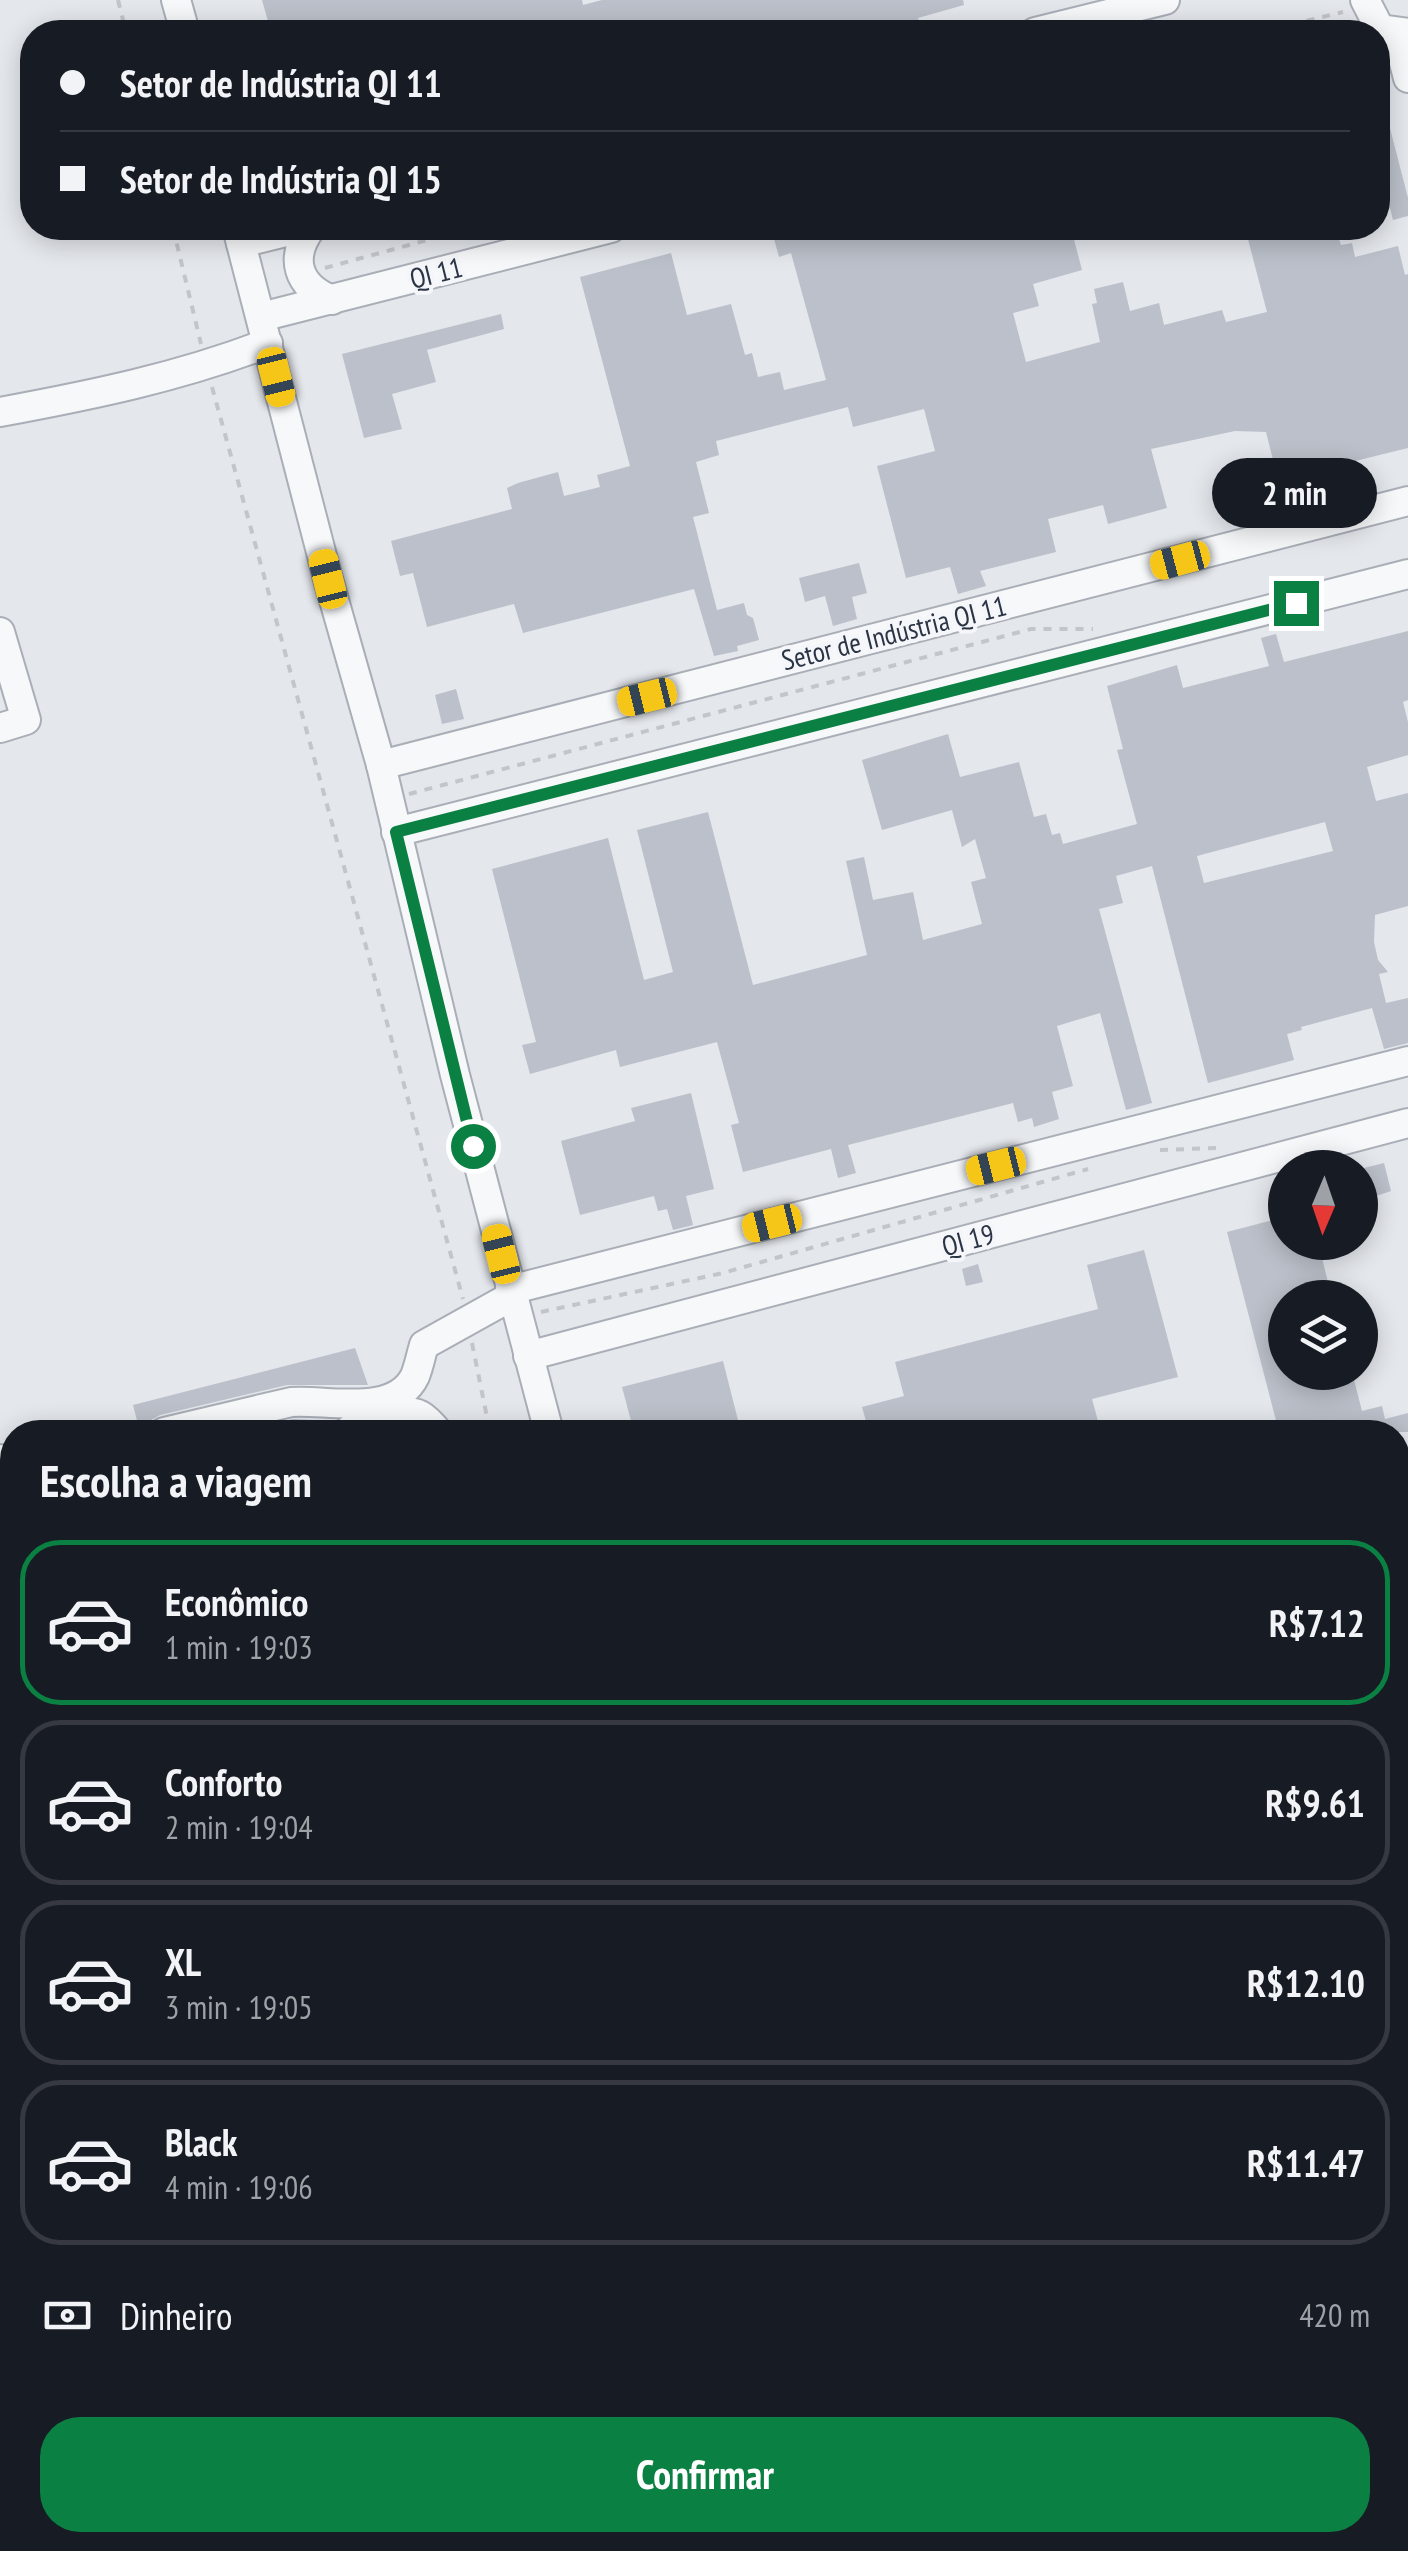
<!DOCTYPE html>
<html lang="pt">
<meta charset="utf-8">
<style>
body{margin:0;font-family:"PT Sans Narrow",sans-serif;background:#242831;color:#f1f3f6;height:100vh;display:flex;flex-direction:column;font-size:38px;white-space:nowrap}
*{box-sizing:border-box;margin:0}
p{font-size:32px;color:#9ea1a6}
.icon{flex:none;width:55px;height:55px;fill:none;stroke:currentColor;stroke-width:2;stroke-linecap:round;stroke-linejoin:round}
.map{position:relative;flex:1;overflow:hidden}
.drawer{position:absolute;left:0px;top:1420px;width:1410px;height:1132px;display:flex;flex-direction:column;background:#171b24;border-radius:40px 40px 0 0;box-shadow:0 5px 25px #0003}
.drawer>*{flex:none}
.guide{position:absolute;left:20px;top:20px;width:1370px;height:220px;border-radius:40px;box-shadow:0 5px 25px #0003;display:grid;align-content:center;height:220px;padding:0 40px;background:#171b24}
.needle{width:65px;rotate:182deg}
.controls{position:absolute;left:1268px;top:1150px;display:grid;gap:20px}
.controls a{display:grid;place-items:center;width:110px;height:110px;border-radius:50%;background:#171b24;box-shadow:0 5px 25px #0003;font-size:50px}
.end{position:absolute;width:45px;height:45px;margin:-22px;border:12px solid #0b8043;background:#fff;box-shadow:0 0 0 5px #fff}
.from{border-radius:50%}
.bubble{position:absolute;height:70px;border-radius:35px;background:#171b24;box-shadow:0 5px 25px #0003;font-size:32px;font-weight:700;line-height:70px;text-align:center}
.car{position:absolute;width:30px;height:60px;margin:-30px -15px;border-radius:12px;box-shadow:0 0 8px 2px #0007;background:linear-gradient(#f5c518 24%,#345 0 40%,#f5c518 0 76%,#345 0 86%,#f5c518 0)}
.guide b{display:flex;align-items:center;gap:35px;height:95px;font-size:38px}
.guide b+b{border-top:2px solid #363941}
.guide i{width:25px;height:25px;background:#f1f3f6}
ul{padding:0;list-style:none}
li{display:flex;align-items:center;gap:30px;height:165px;margin:0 20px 15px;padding:0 20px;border:5px solid #363941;border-radius:40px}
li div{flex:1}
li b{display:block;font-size:38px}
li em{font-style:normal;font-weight:700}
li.active{border-color:#0b8043}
li>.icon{width:90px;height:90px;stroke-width:1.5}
h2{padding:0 40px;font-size:45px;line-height:120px}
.pay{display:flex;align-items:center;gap:25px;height:110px;padding:0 40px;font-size:38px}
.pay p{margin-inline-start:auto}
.primary-button{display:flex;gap:20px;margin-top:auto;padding:20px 40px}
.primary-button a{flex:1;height:115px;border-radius:40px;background:#0b8043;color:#fff;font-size:40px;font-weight:700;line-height:115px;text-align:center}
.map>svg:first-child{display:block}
</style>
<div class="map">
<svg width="1408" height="2551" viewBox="0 0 1408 2551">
<rect width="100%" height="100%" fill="#e4e7ec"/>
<g fill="#bbc0ca" fill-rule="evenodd">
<polygon points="262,0 582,0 583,5 602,0 963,0 964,5 918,18 921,26 893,32 746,32 744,25 717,32 271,32"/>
<polygon points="1383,101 1408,198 1408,216 1393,220 1378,160 1378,102"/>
<polygon points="771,228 801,228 802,235 832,228 1071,228 1082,270 1033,284 1039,306 1013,313 1026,362 1100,342 1092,304 1097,303 1094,289 1123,282 1130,311 1159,303 1164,325 1222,310 1226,322 1267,312 1245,228 1310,228 1312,235 1336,229 1341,245 1352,243 1355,257 1398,246 1405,275 1408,274 1408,448 1278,480 1266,432 1235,431 1151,449 1167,508 1108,524 1103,505 1048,519 1056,552 980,571 986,586 958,594 950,567 906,578 877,466 935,451 924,409 853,427 848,407 716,441 719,455 696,462 709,513 693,517 717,610 744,603 747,615 753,618 759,640 737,646 738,651 714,656 694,589 523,633 514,604 427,627 413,573 400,576 391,541 512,509 507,488 518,483 558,472 564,496 600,487 597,475 630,466 580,277 671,253 687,315 731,304 745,355 752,353 758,377 780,372 784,390 826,380 791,253 779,257"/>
<polygon points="501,314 504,329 427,350 436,382 392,394 402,429 364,438 342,354"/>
<polygon points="859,563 867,593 852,597 857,619 833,626 825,596 805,602 799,578"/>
<path d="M 1408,631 L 1408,700 L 1403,702 L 1408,722 L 1408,755 L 1367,767 L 1376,801 L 1408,793 L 1408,906 L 1375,915 L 1374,942 L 1378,960 L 1388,972 L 1379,974 L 1386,1003 L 1408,998 L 1408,1043 L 1384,1049 L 1372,1008 L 1301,1027 L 1302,1030 L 1287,1034 L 1294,1060 L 1208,1083 L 1152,866 L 1116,876 L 1123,903 L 1099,909 L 1152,1103 L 1126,1110 L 1100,1013 L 1057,1026 L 1073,1086 L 1052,1092 L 1059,1119 L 1034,1127 L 1032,1118 L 1018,1122 L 1013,1103 L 848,1145 L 856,1173 L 838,1178 L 831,1149 L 743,1172 L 731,1125 L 739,1123 L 717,1042 L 620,1067 L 616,1050 L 530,1074 L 522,1045 L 536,1042 L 492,869 L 608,838 L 644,980 L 673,972 L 637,830 L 708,812 L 753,985 L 867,955 L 846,861 L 864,857 L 873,900 L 913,892 L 923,940 L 982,924 L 971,882 L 986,878 L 975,839 L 962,847 L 952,810 L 882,830 L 862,760 L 948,734 L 960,777 L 1019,762 L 1034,817 L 1046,814 L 1052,835 L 1060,833 L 1063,844 L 1137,824 L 1117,750 L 1123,749 L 1107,686 L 1177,665 L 1183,688 L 1269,666 L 1261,638 L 1276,634 L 1284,662 ZM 1325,822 L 1333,851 L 1204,883 L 1197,856 Z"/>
<polygon points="456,689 464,719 442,724 435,695"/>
<polygon points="691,1093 714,1189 686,1196 693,1225 673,1230 667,1209 658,1211 654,1196 580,1215 561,1141 635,1121 631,1108"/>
<polygon points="1384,1163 1391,1191 1367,1199 1360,1169"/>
<polygon points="1285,1217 1285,1242 1318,1242 1332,1298 1285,1298 1285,1372 1352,1372 1362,1411 1382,1406 1385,1419 1408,1413 1408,1432 1348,1432 1347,1428 1328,1432 1279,1432 1227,1232"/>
<polygon points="1144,1250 1178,1377 1092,1399 1101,1432 869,1432 862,1407 904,1396 895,1362 1098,1309 1087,1265"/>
<polygon points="978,1264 983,1282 966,1286 962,1269"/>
<polygon points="355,1348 368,1385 287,1385 160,1415 151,1420 147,1432 140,1432 133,1405"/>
<polygon points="723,1361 741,1432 634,1432 622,1387"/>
<polygon points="293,1419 334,1421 330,1432 238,1432"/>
</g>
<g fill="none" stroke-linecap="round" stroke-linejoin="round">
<defs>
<g id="minor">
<polyline points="176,0 185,32"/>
<polyline points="1365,0 1380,29 1408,33"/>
<polyline points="1035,32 1165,0"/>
<polyline points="1396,32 1408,78"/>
<polyline points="237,228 328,579 381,765 455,1075 549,1432"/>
<path d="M 311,228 C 289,258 297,286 332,300"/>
<polyline points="241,243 302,228"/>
<polyline points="261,317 611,228"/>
<path d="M 0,412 C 92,395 180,377 268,343"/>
<polyline points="0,632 26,720 0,728"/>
<polyline points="381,765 1408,501"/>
<polyline points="396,832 1408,574"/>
<polyline points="510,1290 1408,1061"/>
<polyline points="528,1356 1408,1123"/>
<path d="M 164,1432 L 291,1402 C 326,1399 395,1418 415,1376 C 419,1366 421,1355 424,1345 L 512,1296"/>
<path d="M 347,1432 C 360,1420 403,1406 420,1415 C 427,1419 433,1426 438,1432"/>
<polyline points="0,1459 12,1501"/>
<polyline points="0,1640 12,1620"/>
<polyline points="1398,1854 1408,1852"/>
<polyline points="1398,1946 1408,1950"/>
<polyline points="1398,2468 1408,2465"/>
<polyline points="1398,2536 1408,2533"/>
<polyline points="1314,2540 1317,2551"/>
<polyline points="1080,2551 1121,2540"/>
<polyline points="1337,2551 1380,2540"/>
</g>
<g id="major">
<polyline points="0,1703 12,1754"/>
<polyline points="0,2103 12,2149"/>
<polyline points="113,2540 116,2551"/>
<polyline points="221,2540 224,2551"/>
</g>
</defs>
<use href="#minor" stroke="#a9aeb7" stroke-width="32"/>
<use href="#major" stroke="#a3abb8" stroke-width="40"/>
<g stroke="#c2c5cb" stroke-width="4" stroke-dasharray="8 8" stroke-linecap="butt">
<polyline points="118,0 126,32"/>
<polyline points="1260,32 1343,12"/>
<polyline points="173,228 201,344"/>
<polyline points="325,268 471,228"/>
<polyline points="212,387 463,1299"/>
<polyline points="409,794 1031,629 1093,629"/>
<polyline points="1160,1150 1216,1148"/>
<polyline points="541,1312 723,1273 1088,1169"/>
<polyline points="472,1343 490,1432"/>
<polyline points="0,1842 12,1883"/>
<polyline points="1398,1890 1408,1887"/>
<polyline points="1398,2509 1408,2506"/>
<polyline points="190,2540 193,2551"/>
<polyline points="1162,2551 1205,2540"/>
</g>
<use href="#minor" stroke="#f7f8fa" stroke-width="28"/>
<use href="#major" stroke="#fff" stroke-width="35"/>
</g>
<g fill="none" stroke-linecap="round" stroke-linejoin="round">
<polyline stroke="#0b8043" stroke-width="12" points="473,1146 396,832 1296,603"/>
</g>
<g text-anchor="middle" stroke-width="8" stroke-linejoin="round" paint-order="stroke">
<g font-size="28" fill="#2b3445" stroke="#f4f6f9">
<text transform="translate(436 273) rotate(-14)" y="10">QI 11</text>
<text transform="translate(894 633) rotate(-14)" y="10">Setor de Indústria QI 11</text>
<text transform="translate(968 1240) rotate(-15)" y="10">QI 19</text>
</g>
</g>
</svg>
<div class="controls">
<a><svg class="needle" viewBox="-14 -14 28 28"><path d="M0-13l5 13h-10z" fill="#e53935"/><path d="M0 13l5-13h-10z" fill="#9ea1a6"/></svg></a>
<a><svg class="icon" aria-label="layers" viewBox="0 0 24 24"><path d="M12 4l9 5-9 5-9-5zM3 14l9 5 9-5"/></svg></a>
</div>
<i class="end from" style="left:473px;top:1146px"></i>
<i class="end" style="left:1296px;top:603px"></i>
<div class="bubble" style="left:1212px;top:458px;width:165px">2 min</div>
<i class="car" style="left:276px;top:377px;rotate:166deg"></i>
<i class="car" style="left:1180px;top:560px;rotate:255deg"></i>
<i class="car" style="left:328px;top:579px;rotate:346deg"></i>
<i class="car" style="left:647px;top:697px;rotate:256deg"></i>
<i class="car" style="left:996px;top:1166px;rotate:256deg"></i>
<i class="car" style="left:772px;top:1223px;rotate:256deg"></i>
<i class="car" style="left:501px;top:1254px;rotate:346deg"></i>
<div class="guide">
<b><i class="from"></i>Setor de Indústria QI 11</b>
<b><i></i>Setor de Indústria QI 15</b>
</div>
<section class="drawer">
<h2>Escolha a viagem</h2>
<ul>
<li class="active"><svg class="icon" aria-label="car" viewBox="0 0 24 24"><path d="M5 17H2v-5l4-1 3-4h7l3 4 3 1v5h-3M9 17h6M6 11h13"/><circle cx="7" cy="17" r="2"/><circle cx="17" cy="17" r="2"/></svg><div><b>Econômico</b><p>1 min · 19:03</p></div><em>R$7.12</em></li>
<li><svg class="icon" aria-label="car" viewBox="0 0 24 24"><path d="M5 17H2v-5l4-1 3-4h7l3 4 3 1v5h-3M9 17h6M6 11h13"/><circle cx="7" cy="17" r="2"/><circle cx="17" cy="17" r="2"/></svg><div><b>Conforto</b><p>2 min · 19:04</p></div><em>R$9.61</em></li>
<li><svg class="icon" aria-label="car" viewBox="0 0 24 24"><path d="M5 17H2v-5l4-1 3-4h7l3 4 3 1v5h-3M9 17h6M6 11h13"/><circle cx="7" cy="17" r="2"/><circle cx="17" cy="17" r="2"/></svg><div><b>XL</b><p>3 min · 19:05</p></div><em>R$12.10</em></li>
<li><svg class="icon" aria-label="car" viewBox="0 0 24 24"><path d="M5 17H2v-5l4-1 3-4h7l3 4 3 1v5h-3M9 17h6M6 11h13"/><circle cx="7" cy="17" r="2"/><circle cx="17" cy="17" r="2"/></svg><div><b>Black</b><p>4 min · 19:06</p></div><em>R$11.47</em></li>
</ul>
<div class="pay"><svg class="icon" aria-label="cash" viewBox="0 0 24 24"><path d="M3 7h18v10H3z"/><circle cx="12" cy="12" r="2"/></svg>Dinheiro<p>420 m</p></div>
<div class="primary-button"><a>Confirmar</a></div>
</section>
</div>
